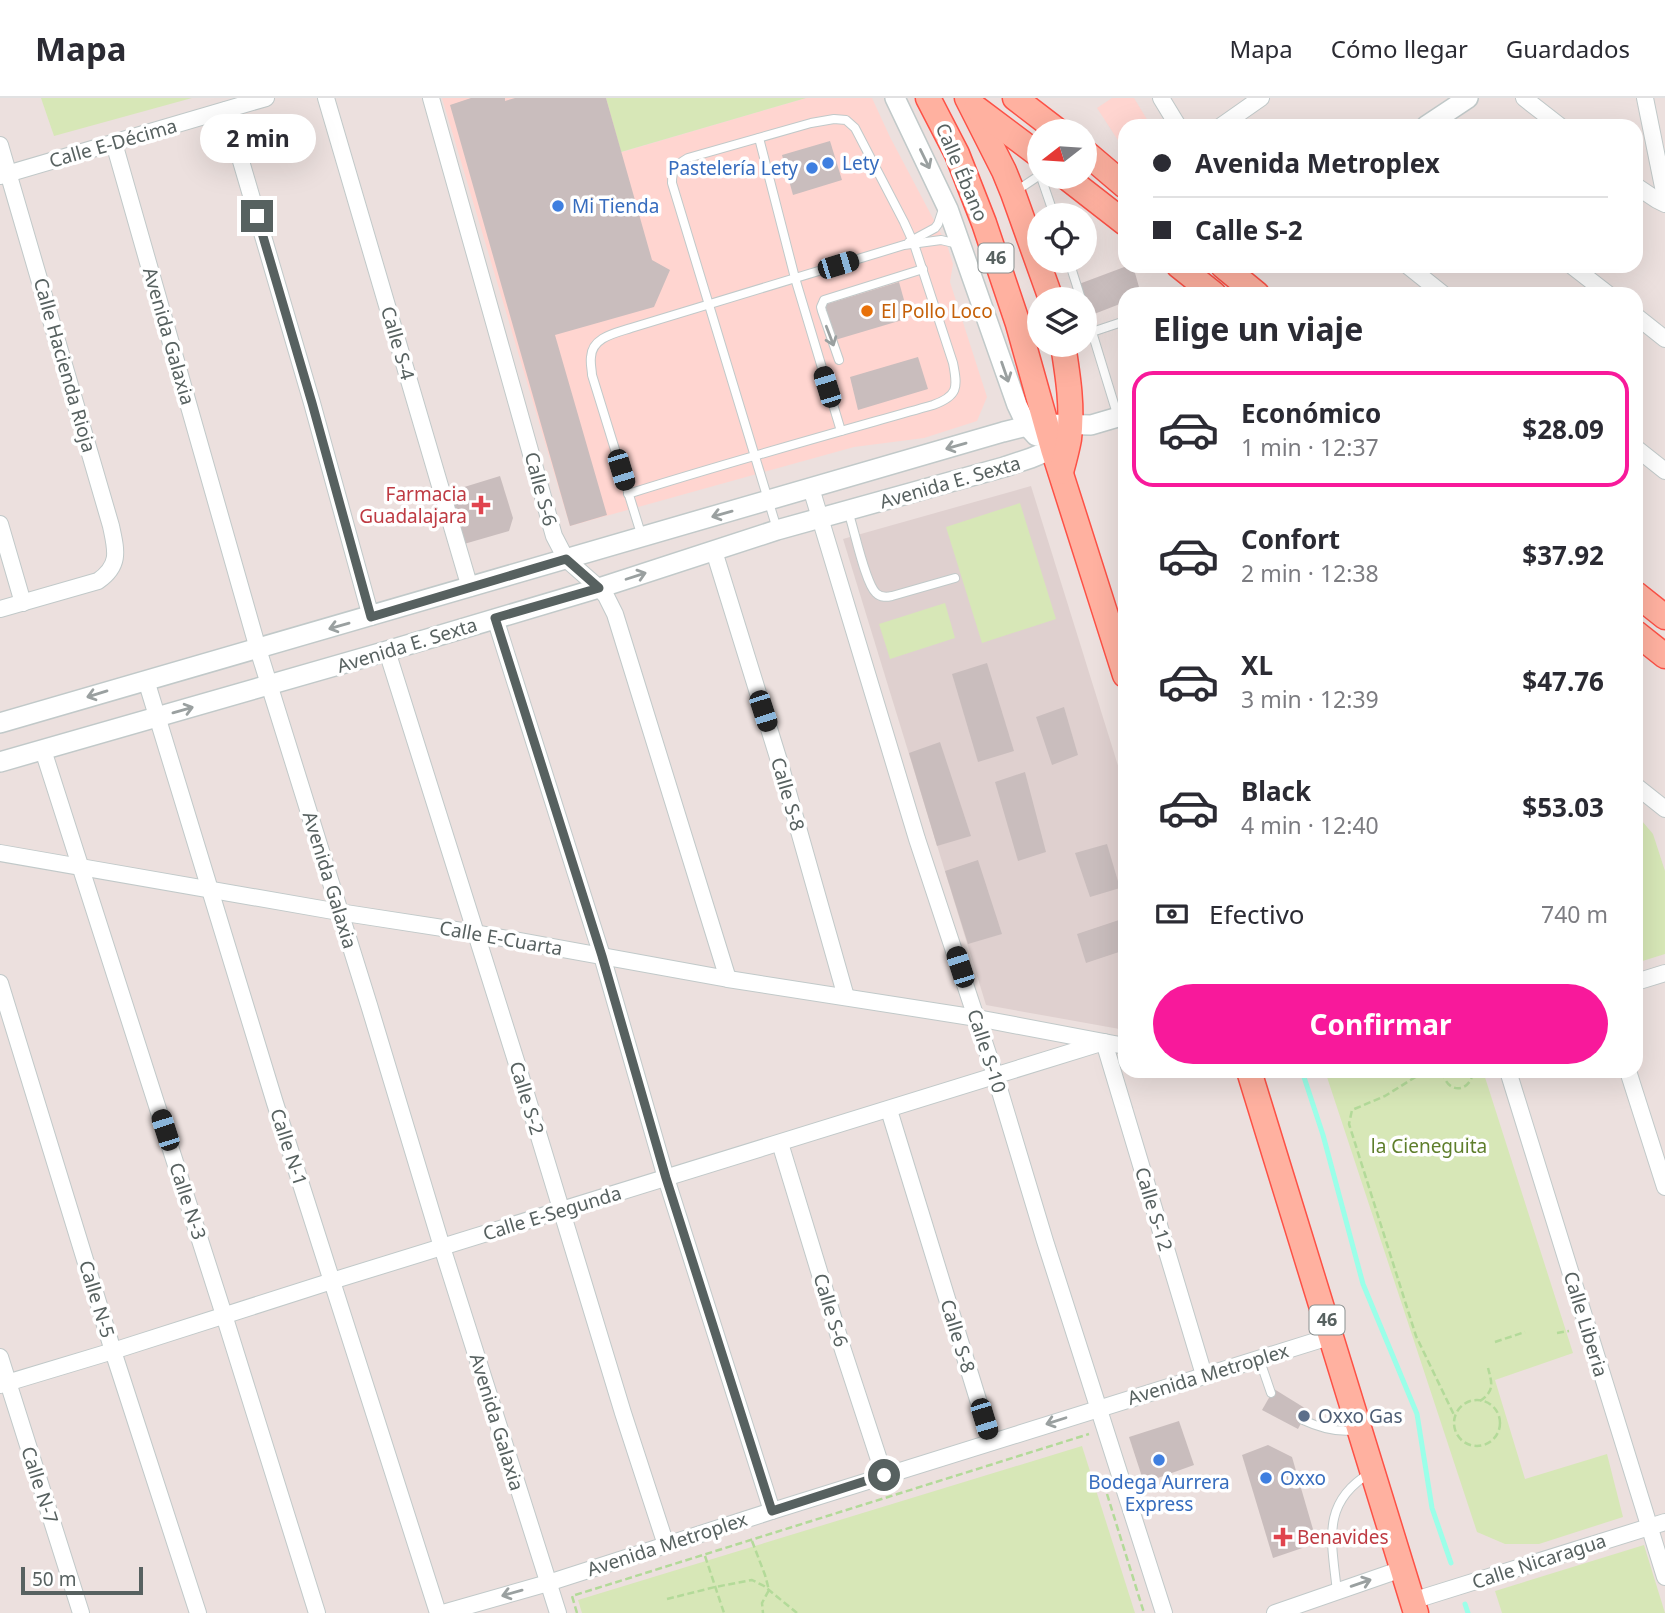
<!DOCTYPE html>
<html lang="es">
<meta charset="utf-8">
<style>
body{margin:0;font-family:"Noto Sans",sans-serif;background:#f7f7f7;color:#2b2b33;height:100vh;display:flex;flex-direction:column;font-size:26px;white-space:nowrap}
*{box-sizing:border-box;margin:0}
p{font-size:23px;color:#7c7c81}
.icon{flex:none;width:38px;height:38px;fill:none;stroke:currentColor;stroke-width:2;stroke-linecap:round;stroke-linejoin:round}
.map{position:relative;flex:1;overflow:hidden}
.details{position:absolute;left:1118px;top:189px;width:525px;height:791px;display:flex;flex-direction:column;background:#fff;border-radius:21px;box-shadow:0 7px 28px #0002}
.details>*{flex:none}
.guide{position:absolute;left:1118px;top:21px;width:525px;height:154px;border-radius:21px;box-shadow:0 7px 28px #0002;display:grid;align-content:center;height:154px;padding:0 35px;background:#fff}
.needle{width:46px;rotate:253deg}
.controls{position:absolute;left:1027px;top:21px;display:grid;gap:14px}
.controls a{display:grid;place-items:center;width:70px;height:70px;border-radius:50%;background:#fff;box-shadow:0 7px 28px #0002;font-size:35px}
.scale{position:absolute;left:21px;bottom:18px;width:122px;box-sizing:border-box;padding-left:7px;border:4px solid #576160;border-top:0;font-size:19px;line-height:24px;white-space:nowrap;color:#576160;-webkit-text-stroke:5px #fff;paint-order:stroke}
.end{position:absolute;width:32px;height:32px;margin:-16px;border:9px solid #576160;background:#fff;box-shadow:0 0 0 4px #fff}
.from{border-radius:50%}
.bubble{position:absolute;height:49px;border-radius:24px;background:#fff;box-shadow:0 7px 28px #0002;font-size:23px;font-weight:700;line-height:49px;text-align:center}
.car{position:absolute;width:21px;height:42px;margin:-21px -10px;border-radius:9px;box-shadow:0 0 5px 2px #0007;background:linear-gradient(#222 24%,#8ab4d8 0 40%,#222 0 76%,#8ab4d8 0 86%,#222 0)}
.guide b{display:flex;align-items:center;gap:24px;height:66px;font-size:26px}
.guide b+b{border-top:2px solid #e1e1e2}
.guide i{width:18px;height:18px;background:#2b2b33}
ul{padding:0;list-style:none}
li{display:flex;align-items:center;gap:21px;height:116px;margin:0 14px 10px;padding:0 21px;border:4px solid transparent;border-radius:21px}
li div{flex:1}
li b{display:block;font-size:26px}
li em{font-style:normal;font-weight:700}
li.selected{border-color:#f8199b}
li>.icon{width:63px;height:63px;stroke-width:1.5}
h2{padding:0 35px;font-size:32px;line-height:84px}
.pay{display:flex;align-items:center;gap:18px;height:77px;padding:0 35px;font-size:26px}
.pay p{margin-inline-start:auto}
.cta{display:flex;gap:14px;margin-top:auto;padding:14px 35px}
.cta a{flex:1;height:80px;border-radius:42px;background:#f8199b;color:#fff;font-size:28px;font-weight:700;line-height:80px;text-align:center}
header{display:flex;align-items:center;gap:42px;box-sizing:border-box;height:98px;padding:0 35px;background:#fff;border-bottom:2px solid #e1e1e2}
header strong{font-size:33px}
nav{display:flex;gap:38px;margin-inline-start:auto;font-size:24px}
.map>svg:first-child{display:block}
</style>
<header>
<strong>Mapa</strong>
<nav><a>Mapa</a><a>Cómo llegar</a><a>Guardados</a></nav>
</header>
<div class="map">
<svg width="1665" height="1515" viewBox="0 0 1665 1515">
<rect width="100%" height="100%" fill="#ece0de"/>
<g fill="#ffd5d0">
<polygon points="442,0 606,0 622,54 806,0 872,0 890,39 947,147 953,166 950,184 987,299 977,323 924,340 854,349 570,428"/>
<polygon points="1112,0 1134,0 1151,28 1125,28 1125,53 1097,10"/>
</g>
<polygon fill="#dfd0cf" points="1031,388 1125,690 1125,932 986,907 843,441"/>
<g fill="#d7e7b7">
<polygon points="41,0 192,0 54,38"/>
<polygon points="606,0 806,0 621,54"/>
<polygon points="1020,405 1056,521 982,545 946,429"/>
<polygon points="945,505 955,540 890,561 879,526"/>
<polygon points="1636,716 1653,736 1665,773 1665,856 1636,865"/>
<polygon points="1325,973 1483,973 1573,1255 1495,1282 1525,1381 1607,1356 1623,1419 1539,1446 1505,1446 1477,1434"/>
<polygon points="1082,1348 1135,1515 582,1515 578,1502"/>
<polygon points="1644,1447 1665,1515 1502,1515 1495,1493"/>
</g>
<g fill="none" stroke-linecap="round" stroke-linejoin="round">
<g stroke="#9bffe9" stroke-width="5">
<polyline points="1302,973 1323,1037 1363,1186 1417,1316 1432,1410 1451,1465"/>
<polyline points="1465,1506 1468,1515"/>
</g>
</g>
<g fill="#c9bdbd">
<polygon points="471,0 505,0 505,3 515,0 606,0 652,162 670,172 654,209 555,237 607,417 570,428 450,7"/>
<polygon points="830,43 842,82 793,97 782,57"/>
<polygon points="1127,168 1133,168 1141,196 1125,196 1125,204 1089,218 1085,201 1083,201 1079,186"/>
<polygon points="899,184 909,220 835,242 824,207"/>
<polygon points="918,259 928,291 858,312 850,279"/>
<polygon points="500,378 513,420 509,433 464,446 448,394"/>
<polygon points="987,565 1014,653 978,664 952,576"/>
<polygon points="1064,609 1078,657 1052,667 1036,619"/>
<polygon points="940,644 971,738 937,748 909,655"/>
<polygon points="1025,674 1046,754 1018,763 995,684"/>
<polygon points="1107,746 1120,790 1090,799 1075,755"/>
<polygon points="978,762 1002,836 968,846 945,773"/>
<polygon points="1125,820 1125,852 1086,865 1077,836"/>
<polygon points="1274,1291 1308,1312 1298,1331 1262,1312"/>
<polygon points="1179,1323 1194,1367 1144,1385 1129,1339"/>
<polygon points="1268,1347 1292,1359 1317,1445 1273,1460 1242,1357"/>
</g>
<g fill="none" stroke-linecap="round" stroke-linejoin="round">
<defs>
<g id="service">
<polyline points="759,40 795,180 841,333"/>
<polyline points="1041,79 1054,117"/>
<polyline points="1016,93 1040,77"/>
<polyline points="909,144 935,130 938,126 943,111"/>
<polyline points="1069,163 1081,201"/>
<polyline points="1085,213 1092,234"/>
<polyline points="839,262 822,213 821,209 824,202 923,171"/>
<polyline points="1118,319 1092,234 1125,223"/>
<path d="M 628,396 C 729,364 831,336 933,307 C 958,298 958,290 953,265 L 914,146 L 904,124 L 855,30 L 846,22 L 834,21 L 811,25 L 688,60 C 676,67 672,70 672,85 L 777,431"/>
<path d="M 848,413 C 854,430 865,485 876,495 C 881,500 887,499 892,498 L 955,480"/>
<path d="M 642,439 L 592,277 C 592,272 590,265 591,259 C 592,239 616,235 631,230 L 904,147 L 941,142 L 958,146"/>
<polyline points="1259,1260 1271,1295"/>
<path d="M 1303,1322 C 1320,1330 1338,1335 1357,1332"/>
<path d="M 1337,1494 C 1332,1444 1320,1405 1370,1375"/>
</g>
<g id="minor">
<polyline points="326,0 470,490"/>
<polyline points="431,0 554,438 566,461 599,490 606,498 615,516 728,881"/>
<polyline points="1161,0 1178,28"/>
<polyline points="1524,0 1560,28"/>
<polyline points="1645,0 1665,99"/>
<polyline points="226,12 312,305 371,519"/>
<polyline points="1221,28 1261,0"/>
<polyline points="114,45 258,551 369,907 442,1149 558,1515"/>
<path d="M 0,47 L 111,428 C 116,452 121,467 98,483 L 0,511"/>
<polyline points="0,78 266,0"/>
<polyline points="1636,88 1657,102 1665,106"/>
<polyline points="1408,168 1443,196"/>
<polyline points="1572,168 1608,196"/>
<polyline points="1636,218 1665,241"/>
<polyline points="1636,350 1665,373"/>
<polyline points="811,390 917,741 995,977 1045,1143 1164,1515"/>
<polyline points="0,426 23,505"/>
<polyline points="714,453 780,666 846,899"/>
<polyline points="495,520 602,858 666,1080 772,1413"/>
<polyline points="387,553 517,966 623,1315 666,1447"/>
<polyline points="146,582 275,1005 438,1515"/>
<polyline points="43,652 224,1217 317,1515"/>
<polyline points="1636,688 1665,711"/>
<polyline points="0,755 339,814 475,835 728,881 977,920 1125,948"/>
<polyline points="1636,884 1665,875"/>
<polyline points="0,885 113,1253 198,1515"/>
<polyline points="1508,973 1665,1479"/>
<polyline points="1628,973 1665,1089"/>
<polyline points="889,1012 991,1344"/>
<polyline points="780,1045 843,1252 884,1377"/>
<polyline points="0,1259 81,1515"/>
<polyline points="0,1287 113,1253 332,1183 1104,944 1204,1277"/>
<polyline points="1412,1503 1665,1424"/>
<polyline points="443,1515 548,1485 772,1413 1332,1238"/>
<polyline points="1275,1515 1402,1471"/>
</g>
<g id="tertiary">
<polyline points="895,0 948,111 1017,307 1027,328 1036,338"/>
<polyline points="1426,28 1468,0"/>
<polyline points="0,625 1003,334 1027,328 1046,326 1091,327 1125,317"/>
<polyline points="0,664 387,553 599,490 777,432 1004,369 1031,360 1065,346"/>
</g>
<g id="primary">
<polyline points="928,0 957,56 984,125 1018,226 1053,351 1125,577"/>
<polyline points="967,0 1004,73 1013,95 1051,201"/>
<polyline points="1015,0 1058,33"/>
<polyline points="976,10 1040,58"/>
<polyline points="1085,54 1125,88"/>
<polyline points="1066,79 1125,125"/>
<polyline points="1179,168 1214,196"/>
<polyline points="1223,168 1257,196"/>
<path d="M 1061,374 C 1064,363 1067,352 1069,341 C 1073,310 1068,278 1063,247"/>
<polyline points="1636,496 1665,519"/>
<polyline points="1636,535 1665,558"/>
<polyline points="1249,973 1416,1515"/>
</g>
</defs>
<use href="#service" stroke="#c1c9c9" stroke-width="10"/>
<use href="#minor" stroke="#c1c9c9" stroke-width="18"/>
<use href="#tertiary" stroke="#c1c9c9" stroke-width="22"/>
<use href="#primary" stroke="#fd5146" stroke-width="27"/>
<g stroke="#b3da99" stroke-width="2.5" stroke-dasharray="7 3.5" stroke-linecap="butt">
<polyline points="1425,973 1385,998 1352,1012 1349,1026 1416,1238 1455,1319"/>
<path d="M 1443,973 C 1445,996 1471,996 1473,973"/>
<polyline points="1557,1235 1569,1233"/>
<polyline points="1495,1244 1525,1234"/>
<circle cx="1477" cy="1325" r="23"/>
<path d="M 1480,1303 C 1495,1293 1492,1285 1488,1270"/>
<polyline points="1107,1396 1144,1515"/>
<polyline points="752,1443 765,1477 769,1492 762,1505 763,1515"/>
<polyline points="705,1458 724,1515"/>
<polyline points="667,1501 715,1489 752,1482 764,1488 797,1515"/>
<polyline points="577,1515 572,1498 1089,1336"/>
</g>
<use href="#service" stroke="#fff" stroke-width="8"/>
<use href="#minor" stroke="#fff" stroke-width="16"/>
<use href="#tertiary" stroke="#fff" stroke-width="19"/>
<use href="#primary" stroke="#ffb1a0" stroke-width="24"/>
</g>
<defs><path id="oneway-shaft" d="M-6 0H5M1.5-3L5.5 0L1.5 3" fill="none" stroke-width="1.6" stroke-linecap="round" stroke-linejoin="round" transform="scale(1.75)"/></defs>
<g stroke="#9aa0a0">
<use href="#oneway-shaft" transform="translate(925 61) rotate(64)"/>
<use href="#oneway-shaft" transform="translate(830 238) rotate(69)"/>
<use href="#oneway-shaft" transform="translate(1005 274) rotate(71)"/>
<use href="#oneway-shaft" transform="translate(956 348) rotate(164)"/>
<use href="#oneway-shaft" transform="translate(722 416) rotate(164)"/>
<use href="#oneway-shaft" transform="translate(636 478) rotate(-18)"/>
<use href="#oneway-shaft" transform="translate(339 528) rotate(164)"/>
<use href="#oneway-shaft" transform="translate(97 596) rotate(163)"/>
<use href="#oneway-shaft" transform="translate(183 612) rotate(-16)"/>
<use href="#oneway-shaft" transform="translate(1056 1323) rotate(162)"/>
<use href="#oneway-shaft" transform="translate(1361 1485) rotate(-19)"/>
<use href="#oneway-shaft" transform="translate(512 1495) rotate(164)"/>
</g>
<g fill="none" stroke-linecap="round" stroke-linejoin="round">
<polyline stroke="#576160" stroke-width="9" points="257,118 312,305 371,519 566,461 599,490 495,520 602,858 666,1080 772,1413 884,1377"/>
</g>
<g fill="#3f7fe0" stroke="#fff" stroke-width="2.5">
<circle cx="828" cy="65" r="7"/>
<circle cx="812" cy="70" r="7"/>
<circle cx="558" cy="108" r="7"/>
<circle cx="1159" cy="1362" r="7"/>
<circle cx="1266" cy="1380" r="7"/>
</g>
<circle fill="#e8710a" stroke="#fff" stroke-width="2.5" cx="867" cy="213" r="7"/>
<g fill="#e0444e" stroke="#fff" stroke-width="2.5">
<path d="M477.5 396.5h7v7h7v7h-7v7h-7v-7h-7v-7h7z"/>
<path d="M1279.5 1428.5h7v7h7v7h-7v7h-7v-7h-7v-7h7z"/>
</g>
<circle fill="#5c6f8a" stroke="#fff" stroke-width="2.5" cx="1304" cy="1318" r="7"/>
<g text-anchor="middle" stroke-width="7" stroke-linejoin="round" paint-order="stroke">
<g fill="#fff" stroke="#899090" stroke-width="2">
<rect x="978.5" y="145.5" width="35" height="29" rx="5"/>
<rect x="1309.5" y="1207.5" width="35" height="29" rx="5"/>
</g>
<g font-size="18" font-weight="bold" fill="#576160">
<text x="996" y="166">46</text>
<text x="1327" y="1228">46</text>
</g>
<g font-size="19" fill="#576160" stroke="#fff">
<text transform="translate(113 45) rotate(-16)" y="7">Calle E-Décima</text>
<text transform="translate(962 74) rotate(67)" y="7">Calle Ébano</text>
<text transform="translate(169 238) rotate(74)" y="7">Avenida Galaxia</text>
<text transform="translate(398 245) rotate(74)" y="7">Calle S-4</text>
<text transform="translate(65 267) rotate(74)" y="7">Calle Hacienda Rioja</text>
<text transform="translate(950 384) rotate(-16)" y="7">Avenida E. Sexta</text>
<text transform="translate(541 391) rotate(75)" y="7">Calle S-6</text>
<text transform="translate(407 547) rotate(-17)" y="7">Avenida E. Sexta</text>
<text transform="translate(788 696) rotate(74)" y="7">Calle S-8</text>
<text transform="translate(330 782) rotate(73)" y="7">Avenida Galaxia</text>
<text transform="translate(501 840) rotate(10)" y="7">Calle E-Cuarta</text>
<text transform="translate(987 953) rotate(72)" y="7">Calle S-10</text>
<text transform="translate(527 1000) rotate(73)" y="7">Calle S-2</text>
<text transform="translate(289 1049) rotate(72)" y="7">Calle N-1</text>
<text transform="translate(188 1103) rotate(72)" y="7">Calle N-3</text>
<text transform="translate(1154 1111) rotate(73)" y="7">Calle S-12</text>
<text transform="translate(552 1115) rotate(-17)" y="7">Calle E-Segunda</text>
<text transform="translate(97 1201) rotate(73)" y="7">Calle N-5</text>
<text transform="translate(831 1212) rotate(73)" y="7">Calle S-6</text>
<text transform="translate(1586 1226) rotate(73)" y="7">Calle Liberia</text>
<text transform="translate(958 1238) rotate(73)" y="7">Calle S-8</text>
<text transform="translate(1208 1276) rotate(-17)" y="7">Avenida Metroplex</text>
<text transform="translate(497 1324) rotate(73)" y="7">Avenida Galaxia</text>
<text transform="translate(40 1387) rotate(72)" y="7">Calle N-7</text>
<text transform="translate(667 1446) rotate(-18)" y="7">Avenida Metroplex</text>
<text transform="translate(1539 1463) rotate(-18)" y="7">Calle Nicaragua</text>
</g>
<g font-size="19" fill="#366cbe" stroke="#fff" text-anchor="start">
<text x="842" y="72">Lety</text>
<text x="798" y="77" text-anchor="end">Pastelería Lety</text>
<text x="572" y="115">Mi Tienda</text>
<text x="1280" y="1387">Oxxo</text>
<text x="1159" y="1391" text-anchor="middle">Bodega Aurrera<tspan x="1159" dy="22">Express</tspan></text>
</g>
<g font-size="19" fill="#c56008" stroke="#fff" text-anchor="start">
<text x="881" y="220">El Pollo Loco</text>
</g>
<g font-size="19" fill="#be3a42" stroke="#fff" text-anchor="end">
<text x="467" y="403">Farmacia<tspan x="467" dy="22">Guadalajara</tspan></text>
<text x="1297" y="1446" text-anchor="start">Benavides</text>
</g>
<g font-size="19" fill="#5e7e2b" stroke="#fff">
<text x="1429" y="1055">la Cieneguita</text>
</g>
<g font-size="19" fill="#4e5e75" stroke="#fff" text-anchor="start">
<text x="1318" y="1325">Oxxo Gas</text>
</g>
</g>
</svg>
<div class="controls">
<a><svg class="needle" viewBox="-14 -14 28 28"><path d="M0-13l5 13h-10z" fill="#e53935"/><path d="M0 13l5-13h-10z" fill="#7c7c81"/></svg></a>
<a><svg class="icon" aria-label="locate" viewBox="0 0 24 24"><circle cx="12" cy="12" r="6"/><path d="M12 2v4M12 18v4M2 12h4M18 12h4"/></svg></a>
<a><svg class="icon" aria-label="layers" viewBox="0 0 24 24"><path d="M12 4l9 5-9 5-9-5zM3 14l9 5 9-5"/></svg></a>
</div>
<div class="scale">50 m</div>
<i class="end from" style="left:884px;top:1377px"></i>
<i class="end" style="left:257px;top:118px"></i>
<div class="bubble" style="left:200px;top:16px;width:116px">2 min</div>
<i class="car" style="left:838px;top:167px;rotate:73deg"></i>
<i class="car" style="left:827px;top:289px;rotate:343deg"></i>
<i class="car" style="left:621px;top:372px;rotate:163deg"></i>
<i class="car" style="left:763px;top:613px;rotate:162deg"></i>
<i class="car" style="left:960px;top:869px;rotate:342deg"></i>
<i class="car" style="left:165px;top:1032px;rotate:342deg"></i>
<i class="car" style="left:984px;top:1321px;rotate:163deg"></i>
<div class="guide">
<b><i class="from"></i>Avenida Metroplex</b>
<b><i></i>Calle S-2</b>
</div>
<section class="details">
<h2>Elige un viaje</h2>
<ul>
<li class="selected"><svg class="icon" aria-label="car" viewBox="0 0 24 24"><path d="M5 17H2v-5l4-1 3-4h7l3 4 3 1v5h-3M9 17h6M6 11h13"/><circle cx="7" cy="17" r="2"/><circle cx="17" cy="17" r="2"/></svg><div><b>Económico</b><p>1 min · 12:37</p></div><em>$28.09</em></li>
<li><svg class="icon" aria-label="car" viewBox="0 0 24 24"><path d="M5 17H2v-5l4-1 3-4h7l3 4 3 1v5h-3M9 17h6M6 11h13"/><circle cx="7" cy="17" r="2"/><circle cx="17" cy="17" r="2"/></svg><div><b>Confort</b><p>2 min · 12:38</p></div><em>$37.92</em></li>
<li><svg class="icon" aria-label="car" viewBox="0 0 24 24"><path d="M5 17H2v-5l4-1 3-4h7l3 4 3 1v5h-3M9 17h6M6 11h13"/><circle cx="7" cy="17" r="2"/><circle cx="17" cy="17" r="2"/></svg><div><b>XL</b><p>3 min · 12:39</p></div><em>$47.76</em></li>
<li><svg class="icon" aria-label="car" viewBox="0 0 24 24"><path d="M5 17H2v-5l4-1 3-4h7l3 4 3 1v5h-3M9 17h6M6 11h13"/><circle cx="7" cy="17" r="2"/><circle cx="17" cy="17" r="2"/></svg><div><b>Black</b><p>4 min · 12:40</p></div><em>$53.03</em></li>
</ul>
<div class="pay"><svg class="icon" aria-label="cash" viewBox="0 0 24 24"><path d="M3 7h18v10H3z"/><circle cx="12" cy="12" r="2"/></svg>Efectivo<p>740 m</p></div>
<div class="cta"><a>Confirmar</a></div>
</section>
</div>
